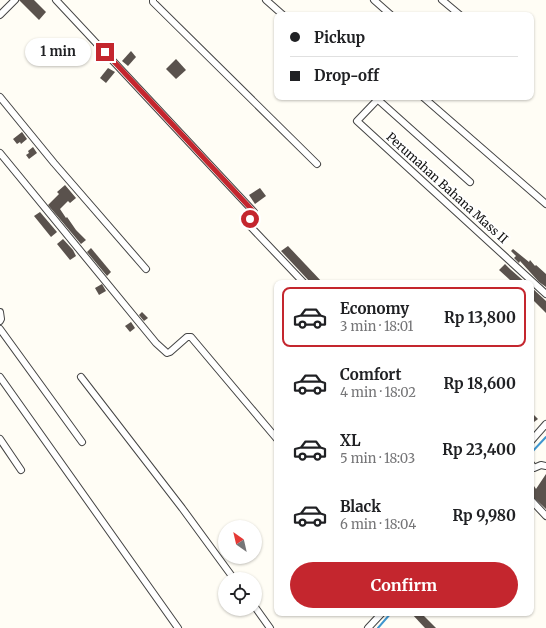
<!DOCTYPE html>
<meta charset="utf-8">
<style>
body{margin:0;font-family:Merriweather,serif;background:#f6f6f6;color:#202124;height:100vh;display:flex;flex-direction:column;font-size:15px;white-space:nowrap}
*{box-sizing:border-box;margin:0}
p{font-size:13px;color:#757577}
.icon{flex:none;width:22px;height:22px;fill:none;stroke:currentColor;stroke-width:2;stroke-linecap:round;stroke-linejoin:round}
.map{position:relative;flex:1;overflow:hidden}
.panel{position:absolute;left:274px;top:280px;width:260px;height:336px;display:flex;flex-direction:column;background:#fff;border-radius:8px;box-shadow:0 1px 3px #0004}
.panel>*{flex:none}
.hud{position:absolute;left:274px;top:12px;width:260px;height:88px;border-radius:8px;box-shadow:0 1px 3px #0004;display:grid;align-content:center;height:88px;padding:0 16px;background:#fff}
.needle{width:26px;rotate:326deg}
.tools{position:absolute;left:218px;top:520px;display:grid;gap:8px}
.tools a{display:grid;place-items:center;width:44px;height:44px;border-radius:50%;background:#fff;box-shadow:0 1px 3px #0004;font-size:20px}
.end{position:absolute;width:18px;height:18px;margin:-9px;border:5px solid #c4262e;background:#fff;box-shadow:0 0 0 2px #fff}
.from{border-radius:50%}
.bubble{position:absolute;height:28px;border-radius:14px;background:#fff;box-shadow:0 1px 3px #0004;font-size:13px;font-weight:700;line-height:28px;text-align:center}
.hud b{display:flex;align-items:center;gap:14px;height:38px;font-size:15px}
.hud b+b{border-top:1px solid #e0e0e0}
.hud i{width:10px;height:10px;background:#202124}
ul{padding:7px 0 0;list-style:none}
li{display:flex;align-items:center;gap:12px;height:60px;margin:0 8px 6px;padding:0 8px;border:2px solid transparent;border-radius:8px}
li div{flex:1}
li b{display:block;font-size:15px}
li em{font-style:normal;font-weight:700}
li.on{border-color:#c4262e}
li>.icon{width:36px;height:36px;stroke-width:1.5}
.action{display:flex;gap:8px;margin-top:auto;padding:8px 16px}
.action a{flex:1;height:46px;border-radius:24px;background:#c4262e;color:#fff;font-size:16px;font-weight:700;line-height:46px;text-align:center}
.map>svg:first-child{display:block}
</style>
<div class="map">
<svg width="546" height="628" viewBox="0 0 546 628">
<rect width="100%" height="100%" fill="#fffdf5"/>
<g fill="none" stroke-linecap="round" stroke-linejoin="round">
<g stroke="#3f96cf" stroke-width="2">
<polyline points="531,453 546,437"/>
<polyline points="378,628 391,613"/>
</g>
</g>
<g fill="#5a524d">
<polygon points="19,0 34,0 46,12 39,20"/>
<polygon points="131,51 136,57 128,66 122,61"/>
<polygon points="176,59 186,70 176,79 166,69"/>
<polygon points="108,68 115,72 106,83 100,78"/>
<polygon points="22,132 27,139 21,144 20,142 17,144 13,139"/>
<polygon points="33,147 37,153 29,159 26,155 29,153 28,151"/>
<polygon points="65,185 76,198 70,203 68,201 60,209 66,218 67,217 76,230 86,240 81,244 48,205 59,194 57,192"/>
<polygon points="260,188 266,196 255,204 249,195"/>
<polygon points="40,212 57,232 51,237 34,216"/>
<polygon points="63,239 73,250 76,256 70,260 57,244"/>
<polygon points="288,246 323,283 311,283 281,251"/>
<polygon points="91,248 111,272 107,276 87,252"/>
<polygon points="513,249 529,262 530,260 535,266 536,265 546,274 546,287 539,282 520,261 519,263 514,258 516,256 511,251"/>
<polygon points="505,264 510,269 526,283 514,283 510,280 499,270"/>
<polygon points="102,284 106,291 99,295 95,288"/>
<polygon points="531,287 546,301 546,313 531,298"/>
<polygon points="142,312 148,318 144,321 139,315"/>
<polygon points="131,322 135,328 130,332 125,326"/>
<polygon points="531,412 538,419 534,422 531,419"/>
<polygon points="546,474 546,509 531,495 531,489 534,486 536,489"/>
<polygon points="411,613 421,613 436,628 425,628"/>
</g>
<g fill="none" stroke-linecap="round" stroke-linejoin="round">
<defs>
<g id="minor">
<polyline points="56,0 254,212 254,214 250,220 249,225 304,283"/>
<polyline points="153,0 153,2 317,164"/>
<polyline points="266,0 283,15"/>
<polyline points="374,0 391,15"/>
<polyline points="442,0 460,15"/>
<polyline points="0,15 15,0"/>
<polyline points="0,97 54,163 146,269"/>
<polyline points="375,97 470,182"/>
<polyline points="380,97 357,121 546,294"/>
<polyline points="423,97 546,204"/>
<polyline points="0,153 156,343 167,353 170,352 187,337 191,337 277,439"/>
<polyline points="0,312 1,319 0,321"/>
<polyline points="0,329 82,442"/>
<polyline points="0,377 178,628"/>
<polyline points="81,377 182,508 234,579"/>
<polyline points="0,439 21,470"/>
<polyline points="531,441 546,424"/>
<polyline points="531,464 534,468 541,465 546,466"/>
<polyline points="531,500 546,516"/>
<polyline points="255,607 270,628"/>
<polyline points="368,628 382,613"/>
</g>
</defs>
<use href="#minor" stroke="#444" stroke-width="8"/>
<use href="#minor" stroke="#fff" stroke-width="6"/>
</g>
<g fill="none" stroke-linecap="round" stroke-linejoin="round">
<polyline stroke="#c4262e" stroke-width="5" points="105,52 254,212 254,215 250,219"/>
</g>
<g text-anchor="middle" stroke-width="4" stroke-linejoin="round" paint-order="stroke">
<g font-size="12" fill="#111" stroke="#fff">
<text transform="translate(447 188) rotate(42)" y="4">Perumahan Bahana Mass II</text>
</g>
</g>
</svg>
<div class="tools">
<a><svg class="needle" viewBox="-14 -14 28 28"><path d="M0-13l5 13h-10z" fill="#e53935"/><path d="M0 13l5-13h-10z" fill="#757577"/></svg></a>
<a><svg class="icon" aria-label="locate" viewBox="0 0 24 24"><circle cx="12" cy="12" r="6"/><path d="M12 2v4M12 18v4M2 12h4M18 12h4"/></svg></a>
</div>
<i class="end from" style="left:250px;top:219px"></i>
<i class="end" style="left:105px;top:52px"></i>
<div class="bubble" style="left:25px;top:38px;width:66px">1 min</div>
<div class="hud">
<b><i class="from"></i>Pickup</b>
<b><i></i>Drop-off</b>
</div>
<section class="panel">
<ul>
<li class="on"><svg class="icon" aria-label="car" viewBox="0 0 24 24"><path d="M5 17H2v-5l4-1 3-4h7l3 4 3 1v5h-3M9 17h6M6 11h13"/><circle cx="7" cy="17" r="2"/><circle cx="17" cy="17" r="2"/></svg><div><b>Economy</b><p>3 min · 18:01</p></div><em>Rp 13,800</em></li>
<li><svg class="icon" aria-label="car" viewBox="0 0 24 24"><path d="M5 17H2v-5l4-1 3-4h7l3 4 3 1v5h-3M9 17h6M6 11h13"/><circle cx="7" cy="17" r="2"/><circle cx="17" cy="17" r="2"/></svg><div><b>Comfort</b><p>4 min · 18:02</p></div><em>Rp 18,600</em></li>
<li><svg class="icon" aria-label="car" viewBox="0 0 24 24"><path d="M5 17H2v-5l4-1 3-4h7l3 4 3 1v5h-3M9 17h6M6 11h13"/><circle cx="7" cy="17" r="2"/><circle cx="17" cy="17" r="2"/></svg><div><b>XL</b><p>5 min · 18:03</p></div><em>Rp 23,400</em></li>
<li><svg class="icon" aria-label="car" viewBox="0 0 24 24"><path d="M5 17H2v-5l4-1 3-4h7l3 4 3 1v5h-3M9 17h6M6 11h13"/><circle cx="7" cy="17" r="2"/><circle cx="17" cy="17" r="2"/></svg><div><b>Black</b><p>6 min · 18:04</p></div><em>Rp 9,980</em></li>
</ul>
<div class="action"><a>Confirm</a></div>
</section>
</div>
